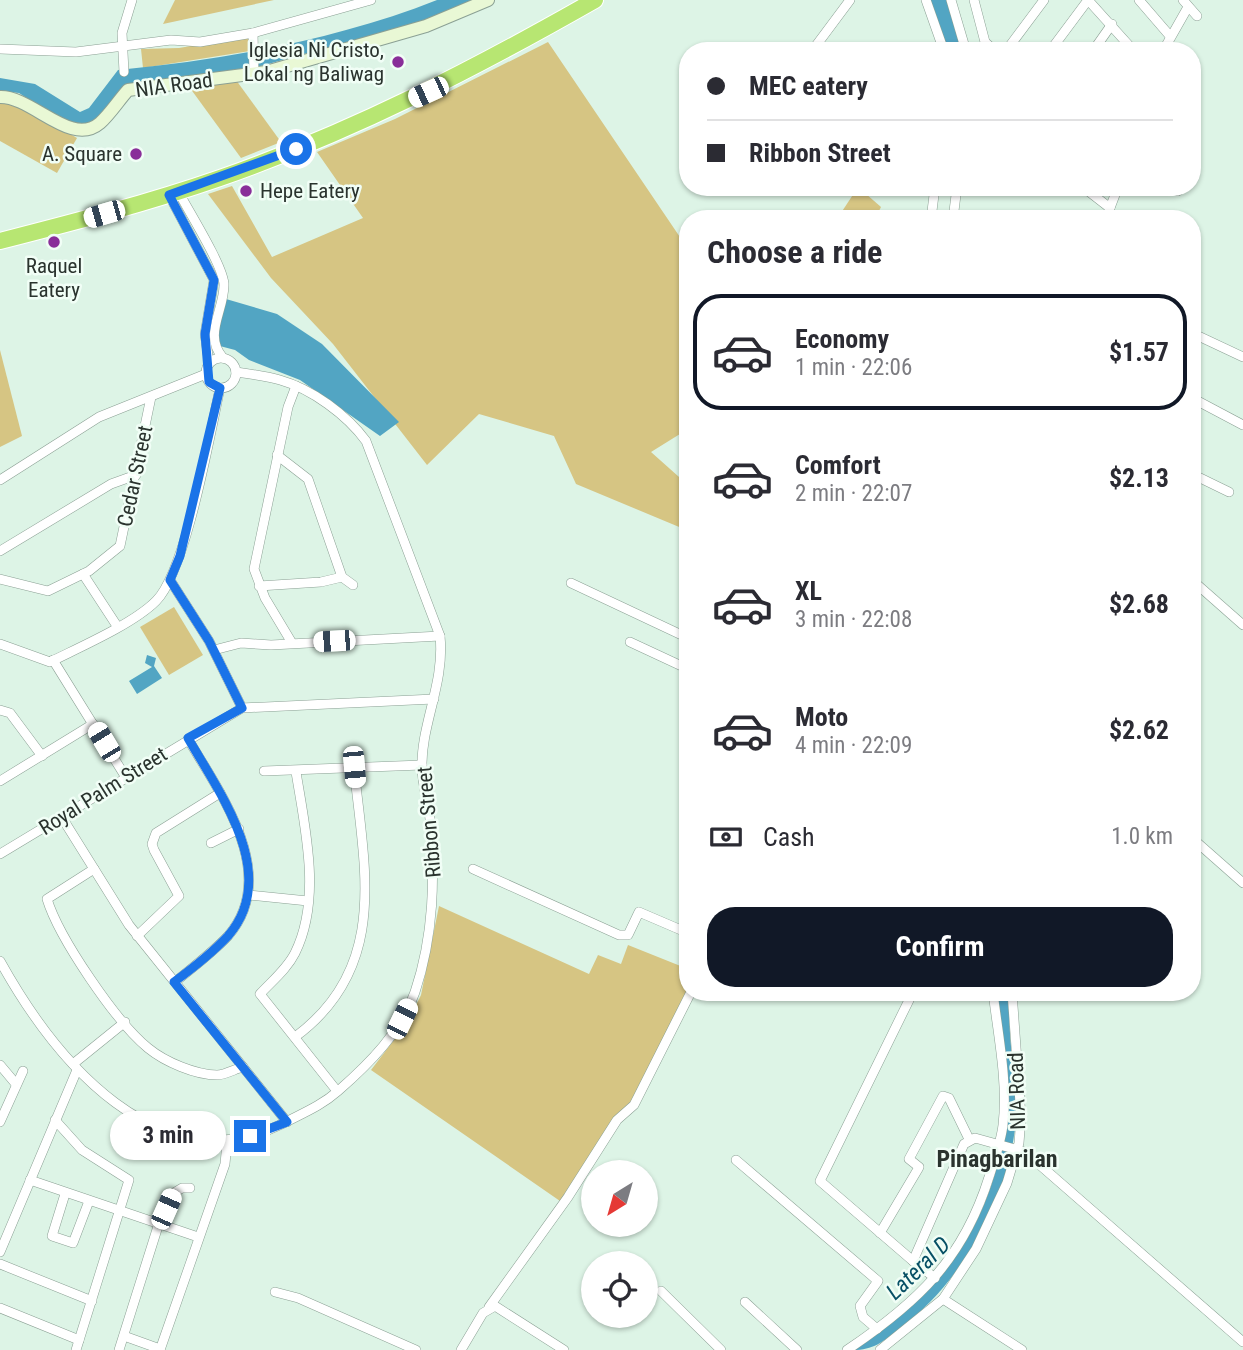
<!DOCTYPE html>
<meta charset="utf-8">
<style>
body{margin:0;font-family:"Roboto Condensed",sans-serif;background:#f7f7f7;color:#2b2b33;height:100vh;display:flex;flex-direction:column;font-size:26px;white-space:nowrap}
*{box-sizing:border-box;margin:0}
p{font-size:23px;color:#7c7c81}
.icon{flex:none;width:38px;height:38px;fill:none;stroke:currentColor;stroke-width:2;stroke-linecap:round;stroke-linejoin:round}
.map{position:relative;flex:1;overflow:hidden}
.drawer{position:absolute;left:679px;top:210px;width:522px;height:791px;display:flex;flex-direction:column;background:#fff;border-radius:28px;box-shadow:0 2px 5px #0004}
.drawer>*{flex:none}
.hud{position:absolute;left:679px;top:42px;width:522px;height:154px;border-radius:28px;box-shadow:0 2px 5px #0004;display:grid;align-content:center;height:154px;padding:0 28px;background:#fff}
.needle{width:46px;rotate:217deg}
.fabs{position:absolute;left:581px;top:1160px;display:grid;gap:14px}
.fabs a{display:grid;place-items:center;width:77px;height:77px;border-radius:50%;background:#fff;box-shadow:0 2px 5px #0004;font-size:35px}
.end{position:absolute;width:32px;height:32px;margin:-16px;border:9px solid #1a73e8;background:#fff;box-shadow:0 0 0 4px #fff}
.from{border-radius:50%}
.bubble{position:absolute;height:49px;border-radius:24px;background:#fff;box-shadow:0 2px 5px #0004;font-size:23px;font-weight:700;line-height:49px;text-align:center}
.car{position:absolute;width:21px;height:42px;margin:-21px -10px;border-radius:9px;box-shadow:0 0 5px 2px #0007;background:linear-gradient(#fff 24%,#345 0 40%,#fff 0 76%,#345 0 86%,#fff 0)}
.hud b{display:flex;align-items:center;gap:24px;height:66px;font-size:26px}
.hud b+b{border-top:2px solid #e1e1e2}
.hud i{width:18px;height:18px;background:#2b2b33}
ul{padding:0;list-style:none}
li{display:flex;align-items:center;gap:21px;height:116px;margin:0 14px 10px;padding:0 14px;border:4px solid transparent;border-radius:28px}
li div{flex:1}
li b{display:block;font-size:26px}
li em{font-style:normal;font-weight:700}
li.selected{border-color:#111827}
li>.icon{width:63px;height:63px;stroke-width:1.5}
h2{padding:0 28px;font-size:32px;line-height:84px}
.pay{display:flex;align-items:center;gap:18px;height:77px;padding:0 28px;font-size:26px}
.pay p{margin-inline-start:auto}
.cta{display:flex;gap:14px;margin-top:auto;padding:14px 28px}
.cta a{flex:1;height:80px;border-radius:28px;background:#111827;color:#fff;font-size:28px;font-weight:700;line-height:80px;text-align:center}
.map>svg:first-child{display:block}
</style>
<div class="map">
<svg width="1243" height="1350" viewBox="0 0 1243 1350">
<rect width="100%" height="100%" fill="#ddf4e6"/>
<g fill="#d6c583">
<polygon points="175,0 274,0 163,24"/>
<polygon points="249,36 250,51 143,68 141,49 179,48"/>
<polygon points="548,42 688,249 688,429 651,452 688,485 688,520 684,529 576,484 554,436 479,414 427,465 333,344 271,278 208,194 232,186 272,257 363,218 317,152 395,119"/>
<polygon points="236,80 281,142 241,158 190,88"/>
<polygon points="0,100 47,120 77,138 57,173 0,141"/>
<polygon points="858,187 881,207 875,219 837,219"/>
<polygon points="0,350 22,436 0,447"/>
<polygon points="174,607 203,655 169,675 140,627"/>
<polygon points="439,906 589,974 598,955 621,964 628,945 688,969 688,992 641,1088 560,1201 371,1070 407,1023 421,995"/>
</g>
<g fill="#52a5c3">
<path d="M 437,0 L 476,0 L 430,19 L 261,66 L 145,82 L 89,126 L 67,124 L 19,93 L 0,91 L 0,78 L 35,84 L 80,112 L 89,108 L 118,70 C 226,59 336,40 437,0 Z"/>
<polygon points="930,0 947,0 962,51 948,51"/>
<polygon points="226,299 277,314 322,344 399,422 380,436 300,380 249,360 235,350 216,345 216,334"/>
<polygon points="147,655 156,658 154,666 162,678 137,694 129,681 152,667 145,663"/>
<path d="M 996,992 L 1008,992 C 1010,1010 1009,1028 1011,1046 C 1013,1070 1018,1096 1016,1120 C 1009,1198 962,1283 899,1329 C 883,1342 873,1350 853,1350 C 938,1293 984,1239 1004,1136 C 1006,1123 1003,1107 1002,1093 C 1000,1060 998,1026 996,992 Z"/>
</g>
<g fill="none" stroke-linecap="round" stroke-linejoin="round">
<defs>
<g id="street">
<polyline points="926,0 944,51"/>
<polyline points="951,0 966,51"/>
<polyline points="974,0 985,42 995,51"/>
<polyline points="1088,0 1134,51"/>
<polyline points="1139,0 1170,36"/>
<polyline points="1183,0 1197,16"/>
<polyline points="253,33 254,73"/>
<polyline points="0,49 76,52 171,40 200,42 253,33 371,0"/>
<polyline points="812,51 850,0"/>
<polyline points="1006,51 1044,0"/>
<polyline points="1050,51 1088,0"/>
<polyline points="1093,51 1112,24"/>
<polyline points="1163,51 1188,7"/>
<polyline points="124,72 122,33 132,0"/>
<polyline points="1083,187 1110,208 1106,219"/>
<polyline points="1170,187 1178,191"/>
<path d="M 178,191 C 188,210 224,267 224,285 C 224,311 203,335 223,358"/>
<polyline points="169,195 214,280 205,334 209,363"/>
<polyline points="1110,208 1118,187"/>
<polyline points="931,219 935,187"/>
<polyline points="953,219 957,187"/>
<polyline points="1192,333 1243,357"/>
<circle cx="221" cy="373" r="15"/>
<polyline points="1192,398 1243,425"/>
<polyline points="1192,474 1229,492"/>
<polyline points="0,480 99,417 206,374"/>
<polyline points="0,551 111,484 136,475"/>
<polyline points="83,574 117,626"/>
<polyline points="342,577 353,585"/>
<polyline points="0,579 48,591 89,571 120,546 151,397"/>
<polyline points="170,580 209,641 242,708"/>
<polyline points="1192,580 1243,625"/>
<polyline points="571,583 688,638"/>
<polyline points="259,586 321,582 342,577 308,479 277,455"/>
<polyline points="630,642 688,669"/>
<polyline points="292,643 265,598 254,569 288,407 296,386"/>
<path d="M 0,644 L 50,662 C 80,647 133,624 156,601 C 186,571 210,434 220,388"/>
<polyline points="214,650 241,643 271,645 440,636"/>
<polyline points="53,660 125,776"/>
<polyline points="0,710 10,713 42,756"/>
<polyline points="264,771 422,765"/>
<path d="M 296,772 C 305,828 322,899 295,953 C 287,969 272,981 260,994 L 337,1091"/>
<polyline points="0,781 93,724"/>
<polyline points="61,816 129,925 287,1122"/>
<polyline points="1192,838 1243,883"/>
<polyline points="211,843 239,829"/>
<polyline points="0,854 242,708 434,699"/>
<path d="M 94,869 L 47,899 C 59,938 116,1022 148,1048 C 165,1062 196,1075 217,1075 C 225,1075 235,1069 243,1067"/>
<polyline points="473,869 619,935 628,935 639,912 688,933"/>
<polyline points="249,895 308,901"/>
<polyline points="137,936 179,896 154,850 152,844 156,833 220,793"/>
<path d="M 0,961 C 55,1060 158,1186 284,1123 C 303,1113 321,1106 338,1091 C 369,1064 401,1032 415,992 C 434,935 435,878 430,819 C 428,802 422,784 422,767 C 421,724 445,683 440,636 L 366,441 C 347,415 312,389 280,380 C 266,376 251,374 236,372"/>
<path d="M 175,982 C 193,967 212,953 228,936 C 281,875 220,793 188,739"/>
<path d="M 295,1037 C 390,967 364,868 354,767"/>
<polyline points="73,1064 125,1022"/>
<polyline points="0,1065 16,1084"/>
<polyline points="55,1120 82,1150 129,1180 76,1350"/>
<polyline points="0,1122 23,1071"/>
<polyline points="736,1160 878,1281 860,1306 863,1317 877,1329"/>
<polyline points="30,1180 198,1237"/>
<polyline points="65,1194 52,1236 73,1243 89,1201"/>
<polyline points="880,1233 918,1169 919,1167 909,1159 943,1096 949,1098 969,1139"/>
<polyline points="0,1252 77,1070"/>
<polyline points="913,1261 820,1181 913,992"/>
<polyline points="0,1264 92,1301"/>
<polyline points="935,1278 913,1261 964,1144 975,1138 1025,1152 1243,1342"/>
<polyline points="661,1291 721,1350"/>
<polyline points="275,1292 298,1298 416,1350"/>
<polyline points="943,1299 1022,1350"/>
<polyline points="745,1302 797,1350"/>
<polyline points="489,1307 568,1197 617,1120 634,1105 691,992"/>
<polyline points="0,1308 79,1340"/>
<polyline points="124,1336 160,1349"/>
<polyline points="119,1350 159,1223 172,1194 182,1188 190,1188"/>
<polyline points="160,1350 225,1164 227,1142"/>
<polyline points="461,1350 483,1313 495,1306 564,1350"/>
<path d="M 847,1350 C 917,1303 963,1260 989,1177 C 994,1161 1001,1142 1003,1125 C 1008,1082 998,1035 993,992"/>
<polyline points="880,1350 943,1299 976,1249 1007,1183 1019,1143 1021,1117 1012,992"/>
</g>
<path id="secondary" d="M 0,97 C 32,96 71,148 100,123 C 110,114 119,100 128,90 L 266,72 L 426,26 L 488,0"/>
<path id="highway" d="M 0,241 C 74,222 148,203 220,178 C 352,132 474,69 595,0"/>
</defs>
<use href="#street" stroke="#8ba094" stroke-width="10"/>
<use href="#secondary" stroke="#8ba094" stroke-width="14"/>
<use href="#highway" stroke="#fff" stroke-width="18"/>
<use href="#street" stroke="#fff" stroke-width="9"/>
<use href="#secondary" stroke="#e9f8d5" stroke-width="12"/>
<use href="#highway" stroke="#b7e672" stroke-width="16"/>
</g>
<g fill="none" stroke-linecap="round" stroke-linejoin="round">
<path stroke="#1a73e8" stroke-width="9" d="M 250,1136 L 287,1122 L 174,982 C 193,968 212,953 228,936 C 281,875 220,794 188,738 L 242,708 L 209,641 L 170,580 L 180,556 L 220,388 L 209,382 L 205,334 L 214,280 L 169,195 L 296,149"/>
</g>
<g fill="#892e99" stroke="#f1fef6" stroke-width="2.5">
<circle cx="398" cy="62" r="7"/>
<circle cx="136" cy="154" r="7"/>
<circle cx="246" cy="191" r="7"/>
<circle cx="54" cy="242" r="7"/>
</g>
<g text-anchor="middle" stroke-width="5" stroke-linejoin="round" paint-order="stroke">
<g font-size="21" fill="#2a332e" stroke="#f1fef6" text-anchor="end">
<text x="384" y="57">Iglesia Ni Cristo,<tspan x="384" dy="24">Lokal ng Baliwag</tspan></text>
<text x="122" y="161">A. Square</text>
<text x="260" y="198" text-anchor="start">Hepe Eatery</text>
<text x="54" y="273" text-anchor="middle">Raquel<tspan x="54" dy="24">Eatery</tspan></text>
</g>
<g font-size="21" fill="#2a332e" stroke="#f1fef6">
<text transform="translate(174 85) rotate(-8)" y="7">NIA Road</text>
<text transform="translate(135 476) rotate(-78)" y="7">Cedar Street</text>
<text transform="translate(103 791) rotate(-32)" y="7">Royal Palm Street</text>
<text transform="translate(429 822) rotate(-95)" y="7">Ribbon Street</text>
<text transform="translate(1017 1091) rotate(-92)" y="7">NIA Road</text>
</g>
<g font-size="23" font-style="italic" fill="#075065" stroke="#f1fef6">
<text transform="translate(918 1268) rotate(-44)" y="8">Lateral D</text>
</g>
<g font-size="24" font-weight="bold" fill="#2a332e" stroke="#f1fef6">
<text x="997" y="1167">Pinagbarilan</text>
</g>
</g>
</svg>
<div class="fabs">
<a><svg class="needle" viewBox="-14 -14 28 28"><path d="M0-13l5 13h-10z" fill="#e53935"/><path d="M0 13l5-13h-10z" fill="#7c7c81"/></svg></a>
<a><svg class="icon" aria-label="locate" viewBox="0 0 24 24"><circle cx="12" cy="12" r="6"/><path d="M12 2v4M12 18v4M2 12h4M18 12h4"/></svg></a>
</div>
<i class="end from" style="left:296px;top:149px"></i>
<i class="end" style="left:250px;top:1136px"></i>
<div class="bubble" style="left:110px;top:1111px;width:116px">3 min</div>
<i class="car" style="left:428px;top:92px;rotate:245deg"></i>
<i class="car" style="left:104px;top:214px;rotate:254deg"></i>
<i class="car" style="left:334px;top:641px;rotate:267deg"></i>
<i class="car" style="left:104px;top:742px;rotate:329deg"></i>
<i class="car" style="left:354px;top:767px;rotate:175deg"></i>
<i class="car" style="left:402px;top:1019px;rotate:26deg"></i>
<i class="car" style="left:166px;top:1209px;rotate:24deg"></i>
<div class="hud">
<b><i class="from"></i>MEC eatery</b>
<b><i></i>Ribbon Street</b>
</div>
<section class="drawer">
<h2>Choose a ride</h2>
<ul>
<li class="selected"><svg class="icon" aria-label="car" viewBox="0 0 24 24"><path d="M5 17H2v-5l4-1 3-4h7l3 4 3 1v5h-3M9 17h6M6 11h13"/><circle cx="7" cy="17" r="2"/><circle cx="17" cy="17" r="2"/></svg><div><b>Economy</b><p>1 min · 22:06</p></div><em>$1.57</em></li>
<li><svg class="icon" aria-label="car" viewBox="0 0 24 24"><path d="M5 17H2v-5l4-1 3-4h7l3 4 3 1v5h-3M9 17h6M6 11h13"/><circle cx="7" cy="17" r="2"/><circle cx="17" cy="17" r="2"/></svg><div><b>Comfort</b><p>2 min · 22:07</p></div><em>$2.13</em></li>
<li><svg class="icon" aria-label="car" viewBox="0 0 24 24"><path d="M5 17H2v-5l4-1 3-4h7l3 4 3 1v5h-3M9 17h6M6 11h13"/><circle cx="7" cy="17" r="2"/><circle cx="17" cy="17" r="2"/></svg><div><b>XL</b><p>3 min · 22:08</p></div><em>$2.68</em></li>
<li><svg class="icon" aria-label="car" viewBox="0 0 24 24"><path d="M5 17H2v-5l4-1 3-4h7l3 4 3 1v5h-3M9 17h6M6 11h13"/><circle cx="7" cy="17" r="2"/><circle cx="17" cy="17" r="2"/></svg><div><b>Moto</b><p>4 min · 22:09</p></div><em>$2.62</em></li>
</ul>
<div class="pay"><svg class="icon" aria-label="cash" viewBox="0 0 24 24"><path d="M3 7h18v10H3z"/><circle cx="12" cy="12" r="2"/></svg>Cash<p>1.0 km</p></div>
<div class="cta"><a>Confirm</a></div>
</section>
</div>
